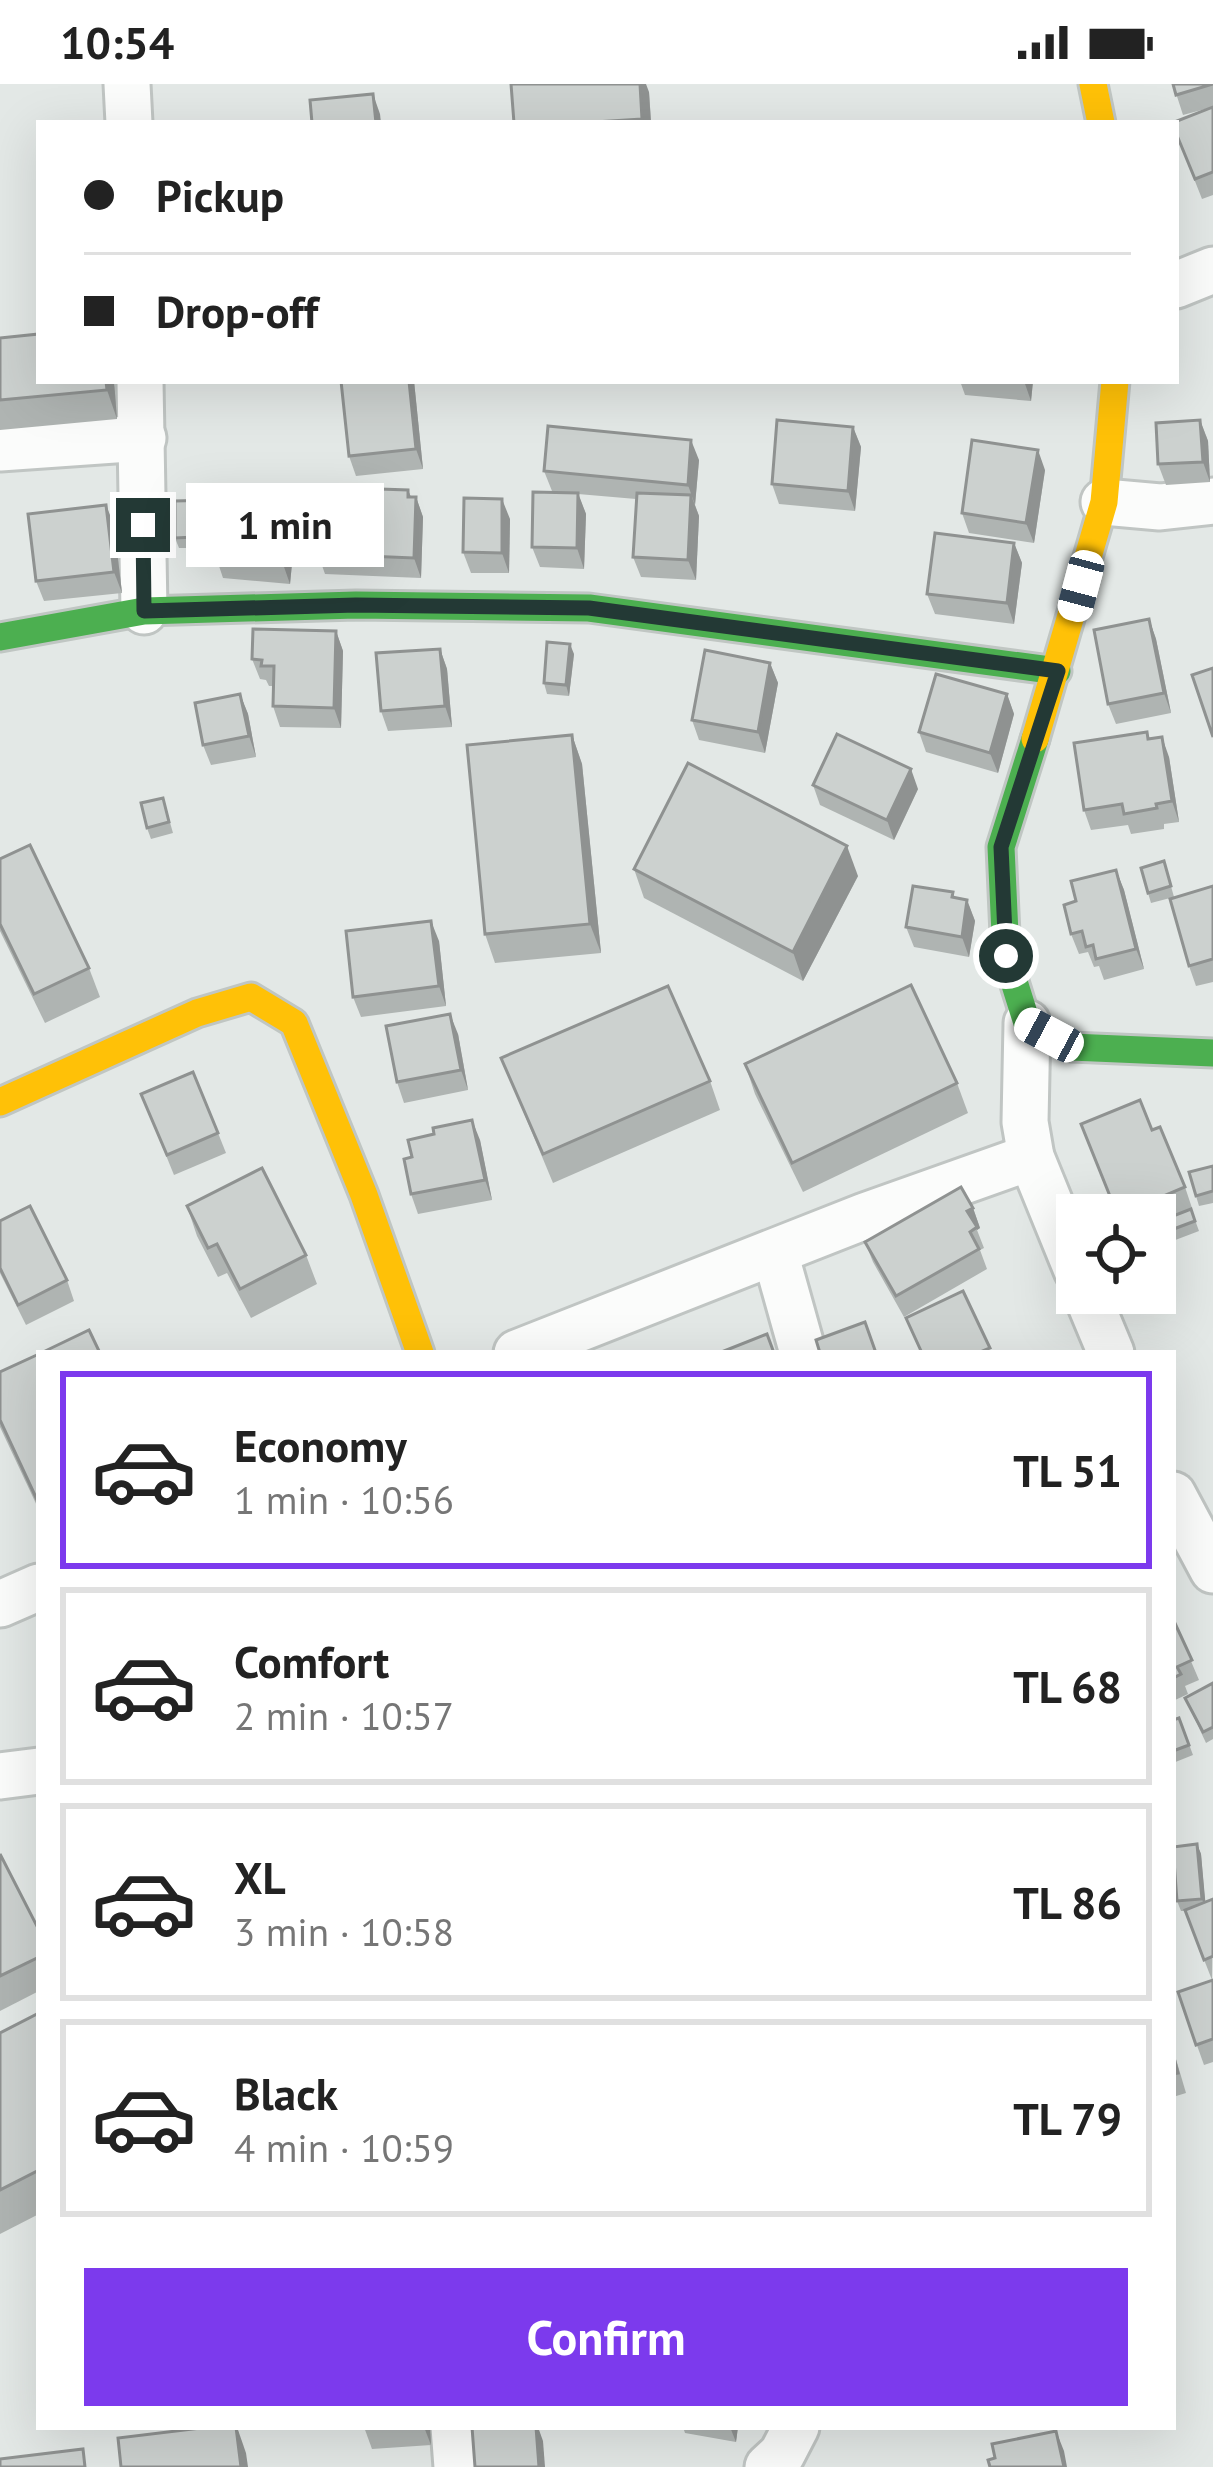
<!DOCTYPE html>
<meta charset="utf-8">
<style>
body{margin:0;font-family:"PT Sans",sans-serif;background:#f2f2f2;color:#222;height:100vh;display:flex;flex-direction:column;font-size:45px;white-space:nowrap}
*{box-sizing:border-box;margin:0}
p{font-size:39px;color:#767676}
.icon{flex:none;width:66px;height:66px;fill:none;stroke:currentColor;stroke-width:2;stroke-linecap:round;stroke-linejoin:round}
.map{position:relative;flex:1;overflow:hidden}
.panel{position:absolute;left:36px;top:1266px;width:1140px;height:1080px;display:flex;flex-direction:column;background:#fff;border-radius:0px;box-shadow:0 12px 48px #0002}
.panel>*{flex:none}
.guide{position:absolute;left:36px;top:36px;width:1143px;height:264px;border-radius:0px;box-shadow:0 12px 48px #0002;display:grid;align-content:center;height:264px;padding:0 48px;background:#fff}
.controls{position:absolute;left:1056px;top:1110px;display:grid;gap:24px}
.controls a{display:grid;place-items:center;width:120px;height:120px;border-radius:0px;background:#fff;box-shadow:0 12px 48px #0002;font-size:60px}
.end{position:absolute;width:54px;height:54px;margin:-27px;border:15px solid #233935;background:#fff;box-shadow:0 0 0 6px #fff}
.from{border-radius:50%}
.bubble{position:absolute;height:84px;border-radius:0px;background:#fff;box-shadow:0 12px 48px #0002;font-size:39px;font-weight:700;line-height:84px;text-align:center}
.car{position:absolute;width:36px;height:72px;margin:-36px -18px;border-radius:15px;box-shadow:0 0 9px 3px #0007;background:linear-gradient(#fff 24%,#345 0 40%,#fff 0 76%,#345 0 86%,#fff 0)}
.guide b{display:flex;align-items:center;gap:42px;height:114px;font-size:45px}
.guide b+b{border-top:3px solid #e0e0e0}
.guide i{width:30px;height:30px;background:#222}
ul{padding:21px 0 0;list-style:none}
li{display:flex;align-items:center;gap:36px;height:198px;margin:0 24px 18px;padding:0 24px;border:6px solid #e0e0e0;border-radius:0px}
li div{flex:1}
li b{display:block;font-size:45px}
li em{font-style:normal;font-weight:700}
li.current{border-color:#7c3aed}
li>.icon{width:108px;height:108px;stroke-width:1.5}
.primary-button{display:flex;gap:24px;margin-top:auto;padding:24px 48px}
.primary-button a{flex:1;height:138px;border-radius:0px;background:#7c3aed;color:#fff;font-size:48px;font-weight:700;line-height:138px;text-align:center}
.status{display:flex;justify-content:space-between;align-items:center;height:84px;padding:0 60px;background:#fff;direction:ltr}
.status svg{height:33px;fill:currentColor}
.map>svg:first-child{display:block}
</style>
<div class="status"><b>10:54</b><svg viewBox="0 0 49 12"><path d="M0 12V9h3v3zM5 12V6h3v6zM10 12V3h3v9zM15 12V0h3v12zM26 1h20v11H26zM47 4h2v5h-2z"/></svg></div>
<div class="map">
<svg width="1213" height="2383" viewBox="0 0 1213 2383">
<rect width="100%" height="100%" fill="#e3e8e6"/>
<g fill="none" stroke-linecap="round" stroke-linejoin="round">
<defs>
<g id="street">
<polyline points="127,0 129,39"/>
<polyline points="1176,201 1213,186"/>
<polyline points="140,297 144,527"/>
<polyline points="0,364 143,354"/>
<polyline points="1104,418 1160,423 1213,417"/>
<polyline points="1027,939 1025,1038 1031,1073 1077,1186"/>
<polyline points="775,1169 803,1269"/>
<polyline points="1086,1209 1111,1269"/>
<polyline points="517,1269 865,1132 1031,1073"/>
<polyline points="1173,1411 1213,1486"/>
<polyline points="0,1520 39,1503"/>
<polyline points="0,1692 39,1687"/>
<polyline points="454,2343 457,2383"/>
<polyline points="768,2383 782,2370 796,2343"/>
</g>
<g id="fast">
<polyline points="0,553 144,527 356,521 589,524 1057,587"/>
<polyline points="1035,655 1001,763 1006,872 1027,939 1071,963 1213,969"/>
</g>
<g id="slow">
<polyline points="1093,0 1101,39"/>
<polyline points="1035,655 1104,418 1115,297"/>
<polyline points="0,1018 197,929 251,913 294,939 364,1111 420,1269"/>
</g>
</defs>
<use href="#street" stroke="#c0c5c3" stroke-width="51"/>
<use href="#fast" stroke="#c0c6c3" stroke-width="33"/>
<use href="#slow" stroke="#c0c6c3" stroke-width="33"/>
<use href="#street" stroke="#fbfcfb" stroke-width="45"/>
<use href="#fast" stroke="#4caf50" stroke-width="27"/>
<use href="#slow" stroke="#ffc107" stroke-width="27"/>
</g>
<g fill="#afb4b2">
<polygon points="1173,0 1213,0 1213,111 1202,115 1176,49 1213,23 1183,31"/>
<polygon points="649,8 651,39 514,39"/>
<polygon points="0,254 114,297 117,335 0,346"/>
<polygon points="414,297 423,385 356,392 349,372"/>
<polygon points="960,297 1033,297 1031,317 965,311"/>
<polygon points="1200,336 1208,357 1210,398 1166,401 1158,380"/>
<polygon points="853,343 861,363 855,427 779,420 772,400"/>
<polygon points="699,376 695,421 699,432 696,496 641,493 633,473 636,415 578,410 586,430 584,485 540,483 532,463 572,409 552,407 544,387"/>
<polygon points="1045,386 1034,459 969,449 962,429"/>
<polygon points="408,406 411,413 416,413 423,433 421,494 325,490 318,470"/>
<polygon points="213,416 217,427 217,441 208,441 208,452 198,453 198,464 179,464 175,454"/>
<polygon points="510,435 509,489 471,489 463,468"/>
<polygon points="296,438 290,500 223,494 216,473"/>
<polygon points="114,441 122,509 44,517 36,497"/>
<polygon points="1014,459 1022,479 1014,540 935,530 927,510"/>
<polygon points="1149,535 1156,555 1171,629 1116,640 1108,620"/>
<polygon points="336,547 343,567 341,644 280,643 273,622 274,602 269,602 266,596 260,595 252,575"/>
<polygon points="440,565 447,585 452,643 388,647 381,627"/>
<polygon points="574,570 569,612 547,610 544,599"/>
<polygon points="770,579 778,599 765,669 699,656 692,636"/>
<polygon points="240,610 248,630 256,673 211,681 203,661"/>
<polygon points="1007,610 1014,630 998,689 926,668 919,648"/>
<polygon points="1147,648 1149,655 1169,673 1179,738 1164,740 1164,745 1131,750 1128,741 1091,746 1084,726"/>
<polygon points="572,651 582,680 601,869 495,879 485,850"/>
<polygon points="813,701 918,705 894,756 820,721"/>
<polygon points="163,714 173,749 151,755 147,744"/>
<polygon points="0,775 89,884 100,913 45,939 0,847"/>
<polygon points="1164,777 1174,813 1151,819 1148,809"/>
<polygon points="634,785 858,792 803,897 644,814"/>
<polygon points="1116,786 1124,806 1144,885 1104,896 1099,882 1094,883 1088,868 1079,870 1071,850 1076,817"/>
<polygon points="1213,802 1213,898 1196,902 1189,882"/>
<polygon points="953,808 955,814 967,816 975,837 969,873 914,863 906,843"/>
<polygon points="439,857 446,922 361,933 353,913"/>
<polygon points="458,950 468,1006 404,1019 397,998"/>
<polygon points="501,974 710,997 720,1026 553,1099"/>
<polygon points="745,980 957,999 968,1029 803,1108 755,1010"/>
<polygon points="141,1010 218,1049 226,1069 174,1091"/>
<polygon points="1152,1046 1185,1103 1192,1124 1170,1133 1191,1125 1199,1147 1157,1163 1155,1157 1155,1131 1117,1131 1089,1060"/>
<polygon points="434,1050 480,1056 492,1116 418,1130 411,1110 412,1073"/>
<polygon points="1213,1082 1213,1119 1199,1122 1196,1112"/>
<polygon points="187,1122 306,1171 317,1200 251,1234 227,1189 218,1193 197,1152"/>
<polygon points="973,1124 980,1144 977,1146 984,1164 980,1166 987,1185 904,1233 873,1178 865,1158"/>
<polygon points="0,1137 67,1196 74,1217 26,1241 0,1189"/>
<polygon points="39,1270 39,1426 0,1343 0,1288"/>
<polygon points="1173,1535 1199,1596 1185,1602 1188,1610 1173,1617"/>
<polygon points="1213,1599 1213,1655 1206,1659 1185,1614"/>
<polygon points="1179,1634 1193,1671 1173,1679 1173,1636"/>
<polygon points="1197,1760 1201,1770 1205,1818 1213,1815 1212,1896 1185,1827 1181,1827 1177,1817"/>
<polygon points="0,1770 39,1846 39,1907 0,1927"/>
<polygon points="1213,1896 1213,1978 1204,1981 1178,1908"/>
<polygon points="39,1929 39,2130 0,2150 0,1949"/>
<polygon points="1173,1965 1186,2009 1173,2013"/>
<polygon points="364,2343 430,2343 431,2361 372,2365"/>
<polygon points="683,2343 738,2343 736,2358 685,2349"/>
</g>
<g fill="#8f9291">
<polygon points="640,0 646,0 649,8 651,39 644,39 642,35"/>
<polygon points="373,10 380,30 381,39 376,39"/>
<polygon points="106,297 114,297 117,335 107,306"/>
<polygon points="409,297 414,297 423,385 416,365"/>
<polygon points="1024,297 1033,297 1031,317"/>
<polygon points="1200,336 1208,357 1210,398 1203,378"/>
<polygon points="853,343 861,363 855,427 848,407"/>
<polygon points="691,356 699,376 695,421 688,401"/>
<polygon points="1038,366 1045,386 1034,459 1026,439"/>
<polygon points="408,406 416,426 416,413 423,433 421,494 414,474"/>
<polygon points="578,409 586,430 584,485 577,464"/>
<polygon points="691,411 699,432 696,496 688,476"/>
<polygon points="502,415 510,435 509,489 502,469"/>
<polygon points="288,417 296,438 290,500 283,480"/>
<polygon points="106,421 114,441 122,509 114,488"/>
<polygon points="1014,459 1022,479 1014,540 1007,519"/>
<polygon points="1149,535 1156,555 1171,629 1164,609"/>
<polygon points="336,547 343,567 341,644 334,624"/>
<polygon points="570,560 574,570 569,612 566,601"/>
<polygon points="440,565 447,585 452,643 445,622"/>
<polygon points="770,579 778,599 765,669 758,648"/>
<polygon points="240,610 248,630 256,673 249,652"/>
<polygon points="1007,610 1014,630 998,689 990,669"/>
<polygon points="572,651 582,680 601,869 590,840"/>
<polygon points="1162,653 1169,673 1179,738 1172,717"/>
<polygon points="911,685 918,705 894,756 887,736"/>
<polygon points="847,762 858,792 803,897 793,868"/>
<polygon points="1116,786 1124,806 1144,885 1136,865"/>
<polygon points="967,816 975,837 969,873 962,853"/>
<polygon points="431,837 439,857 446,922 439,902"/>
<polygon points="450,930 458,950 468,1006 461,986"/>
<polygon points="472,1036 480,1056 492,1116 485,1096"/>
<polygon points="973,1124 980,1144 977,1146 967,1127"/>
<polygon points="1197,1760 1201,1770 1206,1825 1202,1815"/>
<polygon points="237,2343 246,2369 248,2383 241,2383"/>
<polygon points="424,2343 430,2343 431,2361"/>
<polygon points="536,2343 538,2343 543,2357 545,2383 539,2383"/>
<polygon points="730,2343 738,2343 736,2358"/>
<polygon points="1056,2347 1064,2367 1067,2383 1064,2383"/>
</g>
<g fill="#ccd1cf" stroke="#8f9291" stroke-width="3">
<polygon points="511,0 640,0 642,35 579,39 514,39"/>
<polygon points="1173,0 1213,0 1176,11"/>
<polygon points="373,10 376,39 312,39 310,16"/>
<polygon points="1213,23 1213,88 1195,95 1176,49 1176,39 1172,39"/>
<polygon points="39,250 39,297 106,297 107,306 0,316 0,254"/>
<polygon points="341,297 409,297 416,365 349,372"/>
<polygon points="777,336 853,343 848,407 772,400"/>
<polygon points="1200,336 1203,378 1158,380 1156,339"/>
<polygon points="548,342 691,356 688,401 544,387"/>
<polygon points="972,356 1038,366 1026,439 962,429"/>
<polygon points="320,403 408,406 408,413 416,413 414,474 318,470"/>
<polygon points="533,408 578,409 577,464 532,463"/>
<polygon points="637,409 691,411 688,476 633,473"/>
<polygon points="222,411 288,417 283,480 216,473"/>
<polygon points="464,414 502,415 502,469 463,468"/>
<polygon points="213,416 213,430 204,431 204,442 194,442 195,453 175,454 175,417"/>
<polygon points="106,421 114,488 36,497 28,430"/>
<polygon points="935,449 1014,459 1007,519 927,510"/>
<polygon points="1149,535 1164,609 1108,620 1094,546"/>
<polygon points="253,545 336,547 334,624 273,622 274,582 261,582 262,576 252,575"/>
<polygon points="547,558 570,560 566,601 544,599"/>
<polygon points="440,565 445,622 381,627 376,569"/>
<polygon points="705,566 770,579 758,648 692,636"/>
<polygon points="1213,584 1213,653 1192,591"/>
<polygon points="936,590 1007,610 990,669 919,648"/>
<polygon points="240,610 249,652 203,661 195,619"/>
<polygon points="1147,648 1148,655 1162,653 1172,717 1156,720 1157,724 1124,730 1122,720 1084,726 1074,659"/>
<polygon points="837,650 911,685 887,736 813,701"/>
<polygon points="572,651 590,840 485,850 467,661"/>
<polygon points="688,679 847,762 793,868 634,785"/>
<polygon points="163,714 169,738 147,744 141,719"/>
<polygon points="30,761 89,884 34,910 0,840 0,775"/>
<polygon points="1164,777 1171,802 1148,809 1141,784"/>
<polygon points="1116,786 1136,865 1096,875 1093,861 1086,863 1082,847 1071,850 1064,821 1076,817 1071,797"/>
<polygon points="913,802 953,808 952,813 967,816 962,853 906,843"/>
<polygon points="1213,802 1213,875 1189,882 1170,815"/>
<polygon points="431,837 439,902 353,913 346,847"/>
<polygon points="911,901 957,999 792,1079 745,980"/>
<polygon points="668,902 710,997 543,1070 501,974"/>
<polygon points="450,930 461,986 397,998 386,942"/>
<polygon points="193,988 218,1049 167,1071 141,1010"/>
<polygon points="1140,1016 1152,1046 1160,1043 1185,1103 1133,1125 1129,1116 1114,1122 1081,1040"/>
<polygon points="472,1036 485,1096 411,1110 404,1075 412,1073 408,1056 434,1050 433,1044"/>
<polygon points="1213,1082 1213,1107 1196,1112 1189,1088"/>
<polygon points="262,1084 306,1171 240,1205 217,1160 208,1164 187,1122"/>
<polygon points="961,1103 973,1124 967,1127 977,1143 970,1148 979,1165 896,1212 865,1158"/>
<polygon points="30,1122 67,1196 18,1221 0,1184 0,1137"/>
<polygon points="1191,1125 1195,1137 1155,1152 1155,1139"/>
<polygon points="963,1207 990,1264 978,1269 922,1269 906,1234"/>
<polygon points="865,1238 876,1269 820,1269 816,1256"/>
<polygon points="89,1246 100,1269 41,1269"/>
<polygon points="767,1250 774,1269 719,1269"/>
<polygon points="39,1270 39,1420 0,1336 0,1288"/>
<polygon points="1173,1535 1192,1576 1177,1583 1181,1590 1173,1594"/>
<polygon points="1213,1599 1213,1643 1203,1648 1185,1614"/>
<polygon points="1179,1634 1189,1661 1173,1667 1173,1636"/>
<polygon points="1197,1760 1202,1815 1177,1817 1173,1763"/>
<polygon points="0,1770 39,1846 39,1873 0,1892"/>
<polygon points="1213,1815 1213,1872 1204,1876 1185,1826"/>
<polygon points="1213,1896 1213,1955 1196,1961 1178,1908"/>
<polygon points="39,1929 39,2086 0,2106 0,1949"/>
<polygon points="1173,1970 1178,1989 1173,1990"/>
<polygon points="209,2343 236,2343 241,2383 121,2383 118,2354"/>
<polygon points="472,2343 536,2343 539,2383 475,2383"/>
<polygon points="1056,2347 1064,2383 990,2383 988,2376 995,2374 992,2360"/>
<polygon points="83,2365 85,2383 0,2383 0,2375"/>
</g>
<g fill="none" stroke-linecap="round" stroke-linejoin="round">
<polyline stroke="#233935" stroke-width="15" points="143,441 144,527 356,521 589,524 1058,587 1001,763 1006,872"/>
</g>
</svg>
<div class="controls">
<a><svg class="icon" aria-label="locate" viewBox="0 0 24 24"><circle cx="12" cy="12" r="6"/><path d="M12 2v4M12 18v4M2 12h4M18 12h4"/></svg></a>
</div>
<i class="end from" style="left:1006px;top:872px"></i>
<i class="end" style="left:143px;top:441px"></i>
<div class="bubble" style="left:186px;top:399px;width:198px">1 min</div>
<i class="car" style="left:1081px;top:502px;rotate:195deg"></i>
<i class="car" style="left:1049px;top:951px;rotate:298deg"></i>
<div class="guide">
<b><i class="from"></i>Pickup</b>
<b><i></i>Drop-off</b>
</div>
<section class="panel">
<ul>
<li class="current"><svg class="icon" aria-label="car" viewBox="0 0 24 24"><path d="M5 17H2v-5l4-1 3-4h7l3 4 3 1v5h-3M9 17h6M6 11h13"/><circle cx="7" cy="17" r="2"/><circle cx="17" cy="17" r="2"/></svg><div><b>Economy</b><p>1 min · 10:56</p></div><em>TL 51</em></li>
<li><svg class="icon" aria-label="car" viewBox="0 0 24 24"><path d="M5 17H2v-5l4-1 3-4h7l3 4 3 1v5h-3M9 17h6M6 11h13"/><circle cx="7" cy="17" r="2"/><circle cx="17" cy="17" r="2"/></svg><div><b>Comfort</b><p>2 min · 10:57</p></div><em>TL 68</em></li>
<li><svg class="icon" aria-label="car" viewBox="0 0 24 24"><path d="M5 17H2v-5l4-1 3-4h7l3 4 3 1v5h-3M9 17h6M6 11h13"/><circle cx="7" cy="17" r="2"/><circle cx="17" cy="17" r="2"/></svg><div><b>XL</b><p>3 min · 10:58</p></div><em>TL 86</em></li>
<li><svg class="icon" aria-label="car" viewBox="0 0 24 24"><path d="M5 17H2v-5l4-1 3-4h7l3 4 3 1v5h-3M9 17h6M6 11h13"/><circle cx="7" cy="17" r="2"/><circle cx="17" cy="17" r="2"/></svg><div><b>Black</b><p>4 min · 10:59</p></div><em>TL 79</em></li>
</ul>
<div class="primary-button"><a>Confirm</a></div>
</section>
</div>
